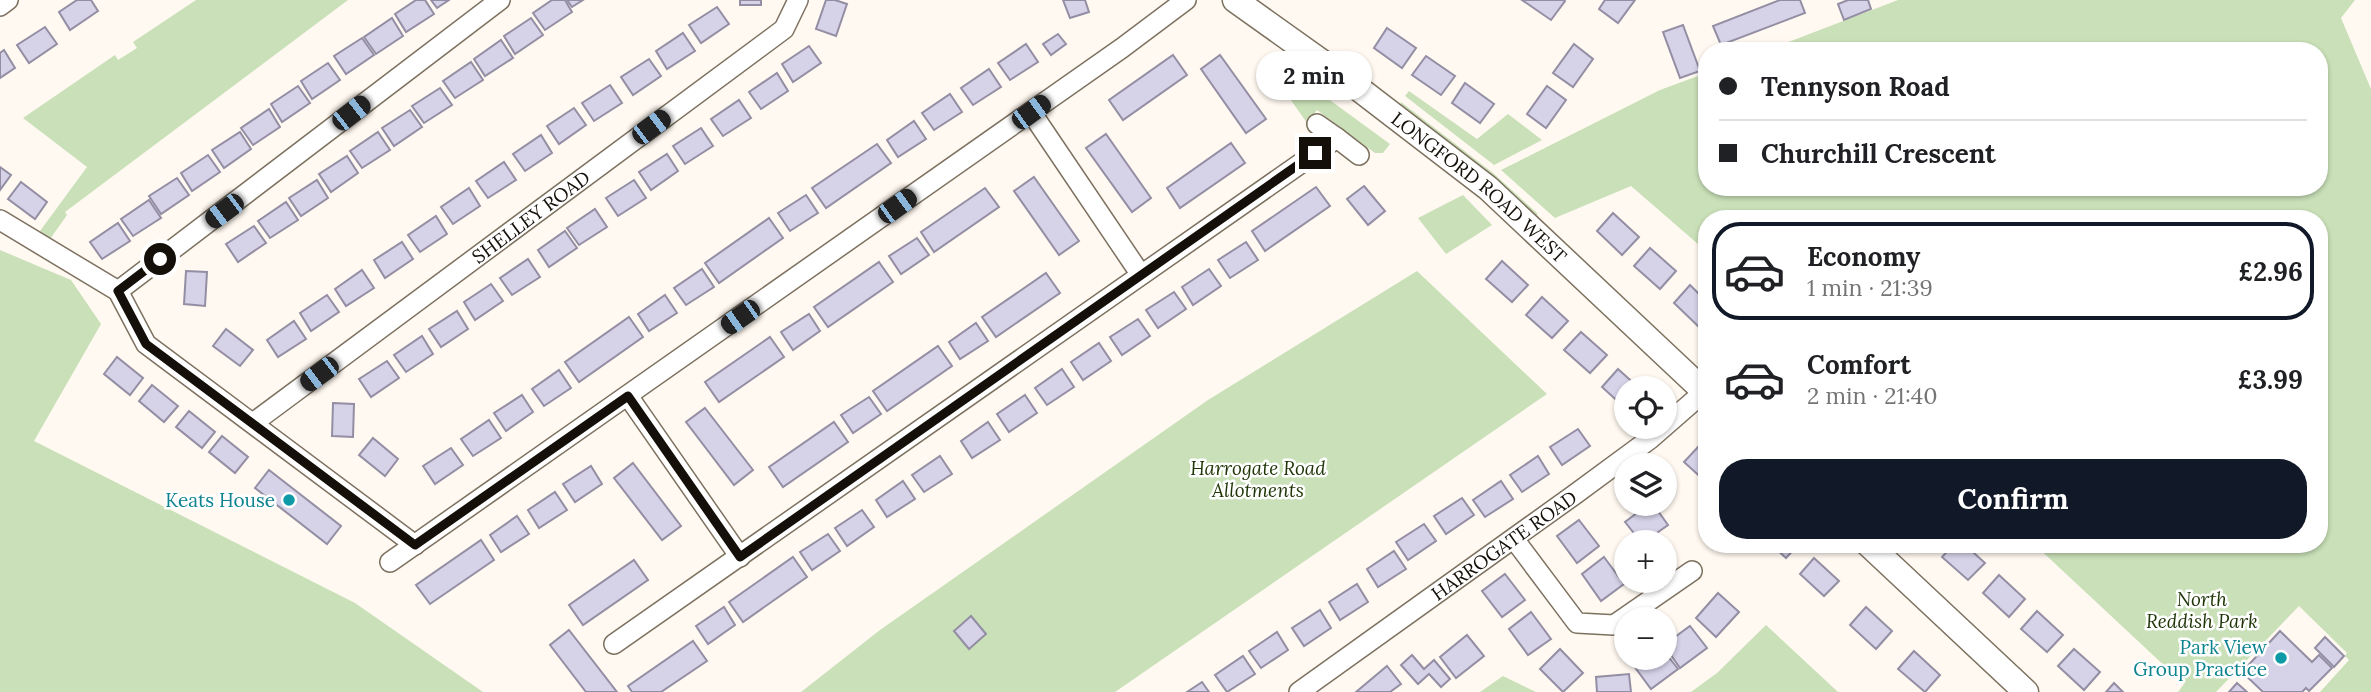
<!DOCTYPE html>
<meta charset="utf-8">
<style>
body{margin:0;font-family:Lora,serif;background:#f6f6f6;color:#202124;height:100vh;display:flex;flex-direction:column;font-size:26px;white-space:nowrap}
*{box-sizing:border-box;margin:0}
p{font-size:23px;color:#757577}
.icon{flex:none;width:38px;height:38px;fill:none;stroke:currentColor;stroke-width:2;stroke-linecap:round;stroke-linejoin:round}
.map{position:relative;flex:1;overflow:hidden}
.sheet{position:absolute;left:1698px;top:210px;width:630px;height:343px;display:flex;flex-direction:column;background:#fff;border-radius:28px;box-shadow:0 2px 5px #0004}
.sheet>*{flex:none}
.top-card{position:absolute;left:1698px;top:42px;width:630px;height:154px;border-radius:28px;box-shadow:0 2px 5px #0004;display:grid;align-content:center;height:154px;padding:0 21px;background:#fff}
.controls{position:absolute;left:1614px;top:376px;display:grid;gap:14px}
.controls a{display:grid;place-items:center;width:63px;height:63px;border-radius:50%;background:#fff;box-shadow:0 2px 5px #0004;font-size:35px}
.end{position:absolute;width:32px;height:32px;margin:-16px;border:9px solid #140f08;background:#fff;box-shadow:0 0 0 4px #fff}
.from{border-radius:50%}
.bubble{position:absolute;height:49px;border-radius:24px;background:#fff;box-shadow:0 2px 5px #0004;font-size:23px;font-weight:700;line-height:49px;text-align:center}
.car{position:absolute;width:21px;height:42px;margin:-21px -10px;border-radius:9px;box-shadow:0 0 5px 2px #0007;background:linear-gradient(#222 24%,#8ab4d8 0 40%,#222 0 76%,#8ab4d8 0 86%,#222 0)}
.top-card b{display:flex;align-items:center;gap:24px;height:66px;font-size:26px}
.top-card b+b{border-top:2px solid #e0e0e0}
.top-card i{width:18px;height:18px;background:#202124}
ul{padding:12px 0 0;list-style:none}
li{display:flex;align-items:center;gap:21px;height:98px;margin:0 14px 10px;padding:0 7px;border:4px solid transparent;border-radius:28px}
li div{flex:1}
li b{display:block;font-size:26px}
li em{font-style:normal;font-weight:700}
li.active{border-color:#111827}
li>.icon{width:63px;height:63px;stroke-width:1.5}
.cta{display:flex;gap:14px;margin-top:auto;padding:14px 21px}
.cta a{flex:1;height:80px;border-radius:28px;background:#111827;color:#fff;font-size:28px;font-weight:700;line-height:80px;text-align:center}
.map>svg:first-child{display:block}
</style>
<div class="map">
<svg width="2371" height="692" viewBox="0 0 2371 692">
<rect width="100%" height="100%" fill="#fff9f1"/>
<g fill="#c9e0b8">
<polygon points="196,0 348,0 65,212 67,215 50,239 40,231 87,167 23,118 115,55 118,60 137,48 133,42"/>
<polygon points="1898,0 2355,0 2341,18 2371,89 2371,692 2320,692 2349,660 2345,656 2347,653 2299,606 2216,692 2178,692 2184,684 2034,544 2319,544 2319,219 1706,219 1706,251 1631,186 1555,218 1501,170 1660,90 1706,73 1706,187 2319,187 2319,51 1765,51"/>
<polygon points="1275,60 1390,144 1383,153 1375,153 1317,110 1307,123 1269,69"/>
<polygon points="1409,91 1477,139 1508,114 1542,140 1494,165 1405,96"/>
<polygon points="1401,102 1493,173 1538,214 1534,217 1400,108"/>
<polygon points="1463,195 1492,225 1446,254 1418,218"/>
<polygon points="0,250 71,280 101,324 34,441 355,603 483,692 0,692"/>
<polygon points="1417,271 1547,394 1115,692 801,692 880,630 1208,400"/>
<polygon points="1766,625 1838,692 1691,692 1717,673"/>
<polygon points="1503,676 1536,692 1480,692"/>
</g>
<g fill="#d6d2e8" stroke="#938ea3" stroke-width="2">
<polygon points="77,0 91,0 98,11 70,30 59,12"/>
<polygon points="416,0 425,0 434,14 406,32 395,14"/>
<polygon points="431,0 449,0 437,8"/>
<polygon points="552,0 565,0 572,12 545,30 533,13"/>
<polygon points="567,0 583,0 572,7"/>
<rect x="740" y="0" width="21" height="5"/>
<polygon points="826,0 835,0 847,4 836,36 816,29"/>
<polygon points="1063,0 1085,0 1089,12 1070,18"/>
<polygon points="1522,0 1564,0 1565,1 1551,20"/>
<polygon points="1605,0 1635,0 1618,23 1599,9"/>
<polygon points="1780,0 1800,0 1805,13 1721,45 1713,26"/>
<polygon points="1848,0 1868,0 1871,9 1844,20 1838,4"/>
<polygon points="717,7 729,24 701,43 689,25"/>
<polygon points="392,18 403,36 376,54 364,37"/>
<polygon points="531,18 543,35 515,54 504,36"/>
<polygon points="1683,25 1700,71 1680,78 1663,32"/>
<polygon points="45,27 57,44 29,63 17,45"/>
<polygon points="1387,28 1416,48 1402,68 1374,48"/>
<polygon points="683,33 695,51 667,69 656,51"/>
<polygon points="1058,34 1066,44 1051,55 1043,44"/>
<polygon points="362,38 374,55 346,74 334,56"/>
<polygon points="501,40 513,58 485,76 474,59"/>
<polygon points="1026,44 1038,62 1010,80 998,63"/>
<polygon points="1574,44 1593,59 1573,87 1553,73"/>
<polygon points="809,46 821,63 793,82 782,64"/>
<polygon points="4,50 15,68 0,78 0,53"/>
<polygon points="1173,55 1187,75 1123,120 1109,100"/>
<polygon points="1220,55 1266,119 1246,133 1201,69"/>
<polygon points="1426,56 1455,76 1441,95 1412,75"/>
<polygon points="649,59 661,76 633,95 621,77"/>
<polygon points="471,62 483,80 455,98 443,81"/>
<polygon points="328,63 340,80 312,99 301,81"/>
<polygon points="989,69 1001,87 973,105 961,88"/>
<polygon points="777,73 788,91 761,109 749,92"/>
<polygon points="1465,83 1494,104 1480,123 1452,103"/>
<polygon points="610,85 622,103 594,121 582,103"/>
<polygon points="298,86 310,103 282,122 271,104"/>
<polygon points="1547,86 1566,100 1546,128 1527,114"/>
<polygon points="440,88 452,105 424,123 412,106"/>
<polygon points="950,94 962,112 934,130 922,113"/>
<polygon points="739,100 751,118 723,136 711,119"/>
<polygon points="574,108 586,125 559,144 547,126"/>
<polygon points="269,109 280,127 253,145 241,128"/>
<polygon points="410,110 422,127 394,146 382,128"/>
<polygon points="914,121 926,139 898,157 887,140"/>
<polygon points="701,128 713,146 685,164 673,146"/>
<polygon points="240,132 251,149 224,168 212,150"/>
<polygon points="378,132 390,150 362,168 350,151"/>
<polygon points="1106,134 1151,198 1132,212 1086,148"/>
<polygon points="541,135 552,153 525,171 513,154"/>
<polygon points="1231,143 1245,163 1180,208 1167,188"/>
<polygon points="877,144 891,163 826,208 812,188"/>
<polygon points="667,154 678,171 651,190 639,172"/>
<polygon points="208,155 220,172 192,191 181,173"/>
<polygon points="347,156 358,173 331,192 319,174"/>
<polygon points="504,162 516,180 488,198 476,181"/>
<polygon points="0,167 11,175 0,190"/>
<polygon points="1034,177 1079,241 1059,255 1014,191"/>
<polygon points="177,178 189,195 161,214 149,196"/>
<polygon points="317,180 328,198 301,216 289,198"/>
<polygon points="634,180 646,198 618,216 606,198"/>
<polygon points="21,182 47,202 35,219 8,199"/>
<polygon points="1364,186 1385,211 1368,225 1347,199"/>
<polygon points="1316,187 1330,206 1265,251 1252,231"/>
<polygon points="469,188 480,206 453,224 441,207"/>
<polygon points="985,188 999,207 934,252 921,232"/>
<polygon points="806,195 818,213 790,231 778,213"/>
<polygon points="149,200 161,218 133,236 121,219"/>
<polygon points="286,202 298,220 270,238 258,221"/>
<polygon points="595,209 607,227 579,245 567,228"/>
<polygon points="1613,213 1639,237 1622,255 1597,231"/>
<polygon points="436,216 447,234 420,252 408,235"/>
<polygon points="769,218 783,238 719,283 705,263"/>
<polygon points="118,223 130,241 102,259 90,242"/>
<polygon points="254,226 266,243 238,262 226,244"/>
<polygon points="565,231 577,248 549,267 538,250"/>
<polygon points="917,238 929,255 901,274 889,256"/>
<polygon points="402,242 413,259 385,278 374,260"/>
<polygon points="1246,242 1258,260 1230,278 1218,260"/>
<polygon points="1650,248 1676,271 1660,289 1634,266"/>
<polygon points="528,259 540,277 512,295 500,278"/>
<polygon points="1502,261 1528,285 1512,302 1486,279"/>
<polygon points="879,262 893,282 828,327 814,307"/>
<polygon points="702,269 714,287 686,305 674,288"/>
<polygon points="1209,269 1221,286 1193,305 1182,287"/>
<polygon points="362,270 374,288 346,306 335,289"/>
<polygon points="186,271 207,272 205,306 184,304"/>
<polygon points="1046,273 1060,293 996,337 982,317"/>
<polygon points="491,284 503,301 475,320 464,302"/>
<polygon points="1690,285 1706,301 1706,319 1699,327 1674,303"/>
<polygon points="1174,292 1186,309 1158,328 1146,310"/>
<polygon points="327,295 339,312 311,331 300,313"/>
<polygon points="665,295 677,313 649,331 638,314"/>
<polygon points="1542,297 1568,321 1552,338 1526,315"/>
<polygon points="457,311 468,329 441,347 429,329"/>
<polygon points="809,314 820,331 793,350 781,332"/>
<polygon points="629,317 643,337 579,382 565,362"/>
<polygon points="1138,319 1150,336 1122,355 1110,337"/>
<polygon points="294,321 306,339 278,357 267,340"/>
<polygon points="976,323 988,341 960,359 949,342"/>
<polygon points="226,329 253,350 240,366 213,346"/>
<polygon points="1581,332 1607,355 1590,373 1564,350"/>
<polygon points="422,336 433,354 406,372 394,355"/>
<polygon points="770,337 784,357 719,402 705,382"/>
<polygon points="1099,343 1111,361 1083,380 1071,362"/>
<polygon points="938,346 952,366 887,411 873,391"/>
<polygon points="117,357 143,378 130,395 104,374"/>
<polygon points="387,361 399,378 371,397 359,379"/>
<polygon points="1062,369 1074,387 1047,405 1035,388"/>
<polygon points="1618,369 1639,388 1626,388 1626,409 1602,387"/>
<polygon points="559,370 571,388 544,406 532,389"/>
<polygon points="152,385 178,406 164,422 139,401"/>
<polygon points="522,395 533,412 506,431 494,413"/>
<polygon points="1025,395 1037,413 1009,432 997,414"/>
<polygon points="869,397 881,414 853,433 841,415"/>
<polygon points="333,403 354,404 353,437 332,436"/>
<polygon points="705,408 753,470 734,485 686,422"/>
<polygon points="189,411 215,432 202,448 176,427"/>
<polygon points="489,420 501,438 473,456 461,439"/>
<polygon points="834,422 848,442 783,487 769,467"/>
<polygon points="988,422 1000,440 972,458 961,441"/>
<polygon points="1578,429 1590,446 1562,465 1550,447"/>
<polygon points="222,436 248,457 235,473 209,452"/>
<polygon points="373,438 398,459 385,476 359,455"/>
<polygon points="1699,446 1706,453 1706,482 1684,462"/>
<polygon points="451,448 463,465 435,484 423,466"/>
<polygon points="940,456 952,474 924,492 912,475"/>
<polygon points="1538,456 1549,474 1522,492 1510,475"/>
<polygon points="633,463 681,526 662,540 614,478"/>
<polygon points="591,466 602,484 575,502 563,484"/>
<polygon points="269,470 341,526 327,544 255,488"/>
<polygon points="903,481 915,499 887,517 876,500"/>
<polygon points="1501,481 1513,499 1485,517 1473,500"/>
<polygon points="555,492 567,510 539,528 528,510"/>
<polygon points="1462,498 1474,515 1446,534 1434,516"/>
<polygon points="1649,504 1653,504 1668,525 1644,542 1641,542 1625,522"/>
<polygon points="862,510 874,527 847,546 835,528"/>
<polygon points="517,516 529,534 501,552 490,535"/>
<polygon points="1579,520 1599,546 1577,563 1557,536"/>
<polygon points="1424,524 1436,541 1408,560 1396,542"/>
<polygon points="828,534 840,551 812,570 800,552"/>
<polygon points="481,540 494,560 430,604 416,585"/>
<polygon points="1771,544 1799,544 1786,558"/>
<polygon points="1954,544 1964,544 1985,563 1968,580 1942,557"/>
<polygon points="1394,551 1406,569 1378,587 1367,569"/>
<polygon points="793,557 807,577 743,622 729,602"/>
<polygon points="1604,557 1624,584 1601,601 1582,574"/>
<polygon points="1814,558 1839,581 1824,596 1800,574"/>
<polygon points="634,560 648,580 583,625 569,605"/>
<polygon points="1505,574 1525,600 1502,617 1482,591"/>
<polygon points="1999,575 2025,599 2009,617 1983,593"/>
<polygon points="1357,584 1368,602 1340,620 1329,602"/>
<polygon points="1718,593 1739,612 1716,637 1696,618"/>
<polygon points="724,607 735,625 708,644 696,626"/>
<polygon points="1866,607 1892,631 1876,649 1850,625"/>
<polygon points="1320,610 1331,628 1304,646 1292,628"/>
<polygon points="2037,611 2063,635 2047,652 2021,629"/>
<polygon points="1531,612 1551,639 1528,655 1509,629"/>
<polygon points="971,616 986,634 969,649 954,631"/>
<polygon points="1690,626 1707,648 1680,668 1664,645"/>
<polygon points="569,630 617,692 586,692 550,645"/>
<polygon points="2280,631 2312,662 2319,655 2332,668 2309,691 2306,688 2302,692 2263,692 2242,672"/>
<polygon points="1277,632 1288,650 1261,668 1249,651"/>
<polygon points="1467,635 1484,656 1456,678 1440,657"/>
<polygon points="2325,637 2344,656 2334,667 2315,648"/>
<polygon points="693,641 707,661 661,692 632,692 628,686"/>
<polygon points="1560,649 1583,673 1563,692 1540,669"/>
<polygon points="2074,649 2100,672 2084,690 2058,666"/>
<polygon points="1664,651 1678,669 1651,689 1634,666 1646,658 1664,658"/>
<polygon points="1914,651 1940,675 1925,692 1898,669"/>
<polygon points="1412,655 1424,669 1434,660 1450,679 1441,687 1429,674 1418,684 1401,665"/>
<polygon points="1243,656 1255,674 1227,692 1215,675"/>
<polygon points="1387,666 1401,684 1390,692 1356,692"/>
<polygon points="1629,674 1631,692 1597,692 1596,677"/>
<polygon points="1202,682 1209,692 1187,692"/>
<polygon points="2114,683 2123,692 2106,692"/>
<polygon points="2237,683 2247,692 2229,692"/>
</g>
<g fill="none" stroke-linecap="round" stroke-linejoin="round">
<defs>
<g id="minor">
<polyline points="0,6 8,0"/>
<polyline points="1031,112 1141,275"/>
<polyline points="1317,124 1337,138"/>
<polyline points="0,220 118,291 146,344 415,545"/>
<polyline points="118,291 500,0"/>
<polyline points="628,396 740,557"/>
<path id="s1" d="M 253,423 L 784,29 L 798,0"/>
<polyline points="1514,539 1577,623 1614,625 1692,571"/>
<polyline points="390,562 1122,48 1186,0"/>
<polyline points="614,644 1337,138 1359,155"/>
<path id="s2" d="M 1299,692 L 1574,495 L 1650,439 L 1705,391"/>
</g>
<g id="tertiary">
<path id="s3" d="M 1235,0 L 1350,82 L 1488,188 L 1706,393"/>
<polyline points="1868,544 2026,692"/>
</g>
</defs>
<use href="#minor" stroke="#7d715f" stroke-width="22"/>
<use href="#tertiary" stroke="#7d715f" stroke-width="27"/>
<use href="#minor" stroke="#fff" stroke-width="19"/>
<use href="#tertiary" stroke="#fff" stroke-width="24"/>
</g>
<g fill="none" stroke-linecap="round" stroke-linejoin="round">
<polyline stroke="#140f08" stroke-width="9" points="160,259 118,291 146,344 415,545 628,396 740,557 1315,153"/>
</g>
<g fill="#0f9aa8" stroke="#fff" stroke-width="2.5">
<circle cx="289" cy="500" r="7"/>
<circle cx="2281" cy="658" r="7"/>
</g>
<g text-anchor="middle" stroke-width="5" stroke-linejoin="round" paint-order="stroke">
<g font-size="19" fill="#140f08" stroke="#fff">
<text dy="7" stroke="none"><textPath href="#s3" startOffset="308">LONGFORD ROAD WEST</textPath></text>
<text dy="7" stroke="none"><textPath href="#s1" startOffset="346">SHELLEY ROAD</textPath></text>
<text dy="7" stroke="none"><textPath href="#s2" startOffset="252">HARROGATE ROAD</textPath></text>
</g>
<g font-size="19" font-style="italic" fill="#1f3506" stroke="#fff">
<text x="1258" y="475">Harrogate Road<tspan x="1258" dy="22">Allotments</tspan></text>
<text x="2202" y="606">North<tspan x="2202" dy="22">Reddish Park</tspan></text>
</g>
<g font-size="19" fill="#0d838f" stroke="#fff" text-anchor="end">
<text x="275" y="507">Keats House</text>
<text x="2267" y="654">Park View<tspan x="2267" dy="22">Group Practice</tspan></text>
</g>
</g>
</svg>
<div class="controls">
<a><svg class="icon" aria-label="locate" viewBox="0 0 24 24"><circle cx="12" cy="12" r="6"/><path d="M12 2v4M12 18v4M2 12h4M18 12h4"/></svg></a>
<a><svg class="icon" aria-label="layers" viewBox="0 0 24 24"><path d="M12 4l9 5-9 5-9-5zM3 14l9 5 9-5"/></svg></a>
<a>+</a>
<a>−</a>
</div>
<i class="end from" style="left:160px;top:259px"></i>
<i class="end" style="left:1315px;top:153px"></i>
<div class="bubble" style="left:1256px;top:51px;width:116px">2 min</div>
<i class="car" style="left:1031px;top:112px;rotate:54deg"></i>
<i class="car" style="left:351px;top:113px;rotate:52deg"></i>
<i class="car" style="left:651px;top:127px;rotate:53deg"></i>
<i class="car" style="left:897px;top:206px;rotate:54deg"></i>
<i class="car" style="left:224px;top:211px;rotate:233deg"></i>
<i class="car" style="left:740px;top:317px;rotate:235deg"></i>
<i class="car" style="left:319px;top:374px;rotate:233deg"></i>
<div class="top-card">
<b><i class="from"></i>Tennyson Road</b>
<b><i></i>Churchill Crescent</b>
</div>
<section class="sheet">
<ul>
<li class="active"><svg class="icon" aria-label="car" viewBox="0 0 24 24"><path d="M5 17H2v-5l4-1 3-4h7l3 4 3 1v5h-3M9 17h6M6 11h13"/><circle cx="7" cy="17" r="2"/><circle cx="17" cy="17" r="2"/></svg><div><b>Economy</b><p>1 min · 21:39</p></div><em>£2.96</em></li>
<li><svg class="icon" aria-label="car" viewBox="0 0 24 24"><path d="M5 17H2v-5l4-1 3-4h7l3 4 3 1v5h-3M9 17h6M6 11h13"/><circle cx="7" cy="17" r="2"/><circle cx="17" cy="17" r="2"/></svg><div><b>Comfort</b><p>2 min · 21:40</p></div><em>£3.99</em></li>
</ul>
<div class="cta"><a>Confirm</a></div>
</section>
</div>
